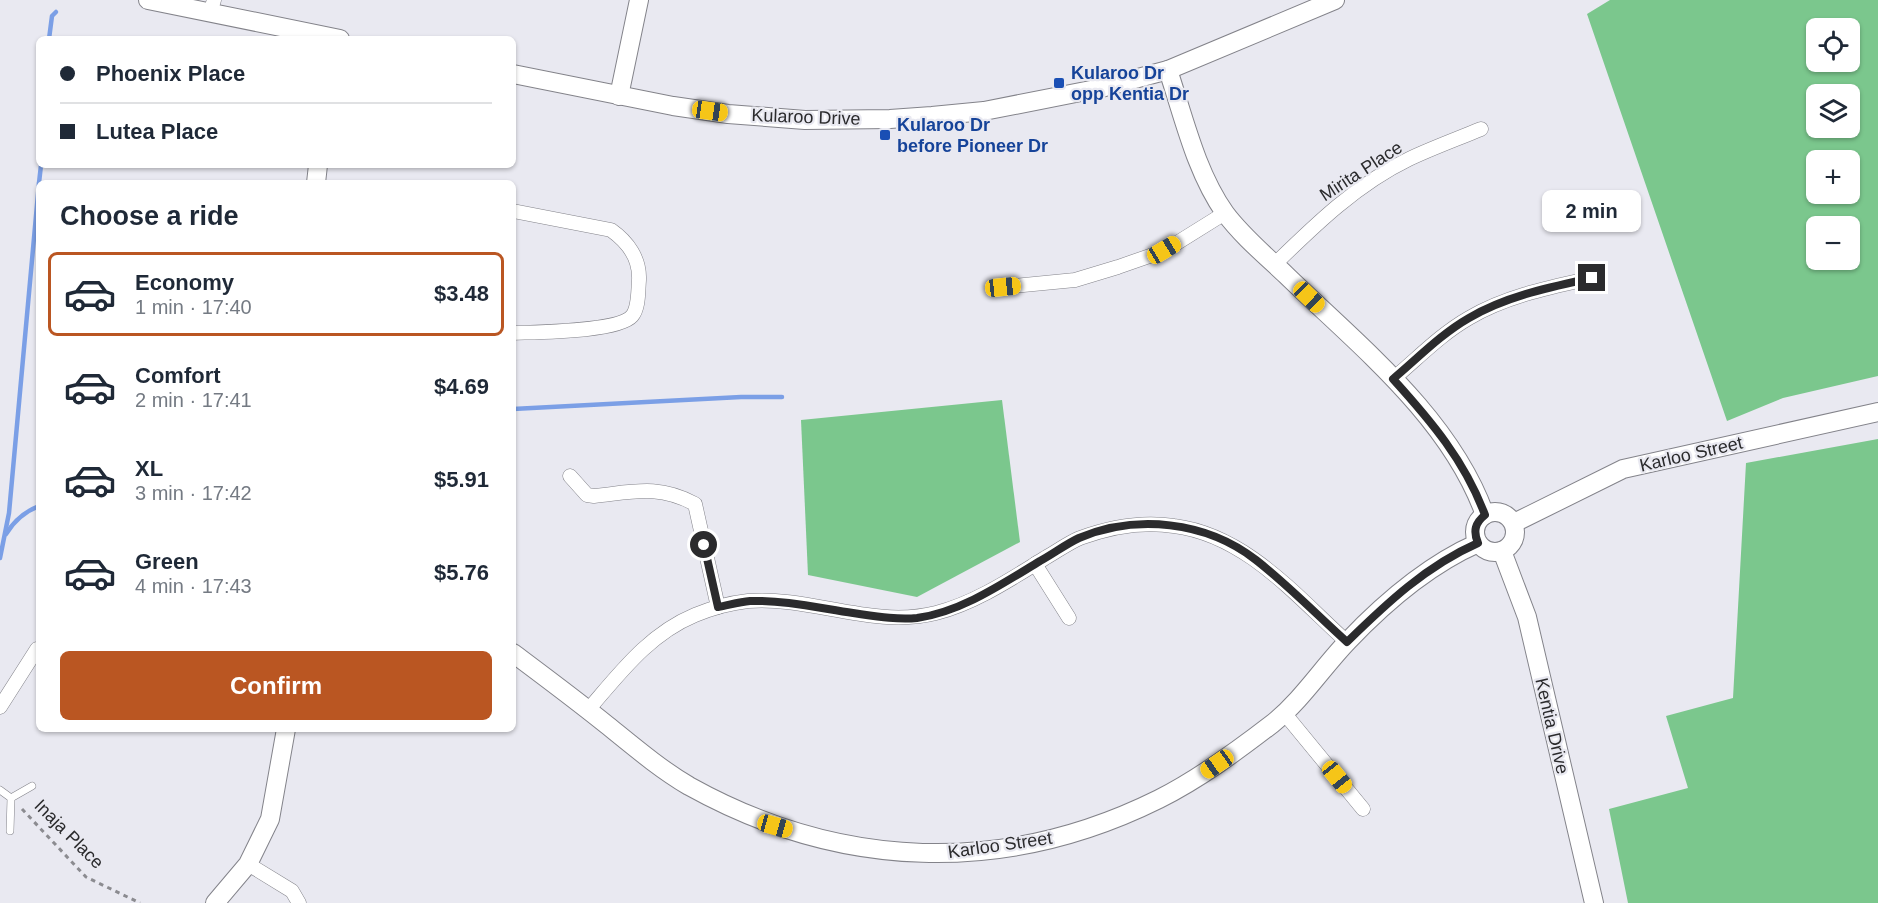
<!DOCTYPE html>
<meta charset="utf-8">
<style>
body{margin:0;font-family:Arial,sans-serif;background:#f6f6f7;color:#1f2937;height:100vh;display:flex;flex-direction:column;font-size:22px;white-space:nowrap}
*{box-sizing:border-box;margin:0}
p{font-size:20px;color:#747a83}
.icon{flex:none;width:33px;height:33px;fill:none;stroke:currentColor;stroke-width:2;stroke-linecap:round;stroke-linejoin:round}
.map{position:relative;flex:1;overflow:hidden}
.drawer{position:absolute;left:36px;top:180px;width:480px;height:552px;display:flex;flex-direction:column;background:#fff;border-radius:9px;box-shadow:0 2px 4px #0004}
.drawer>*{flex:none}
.guide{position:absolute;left:36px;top:36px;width:480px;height:132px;border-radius:9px;box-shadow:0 2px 4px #0004;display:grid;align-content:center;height:132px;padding:0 24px;background:#fff}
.tools{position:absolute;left:1806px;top:18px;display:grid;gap:12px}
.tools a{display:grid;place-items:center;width:54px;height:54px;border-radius:9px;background:#fff;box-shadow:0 2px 4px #0004;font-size:30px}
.end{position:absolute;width:27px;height:27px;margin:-14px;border:8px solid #2b2b2d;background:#fff;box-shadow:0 0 0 3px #fff}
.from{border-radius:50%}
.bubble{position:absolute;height:42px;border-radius:9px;background:#fff;box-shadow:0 2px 4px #0004;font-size:20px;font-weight:800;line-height:42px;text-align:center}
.car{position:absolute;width:18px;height:36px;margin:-18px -9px;border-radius:8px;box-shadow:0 0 4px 2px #0007;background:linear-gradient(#f5c518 24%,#345 0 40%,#f5c518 0 76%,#345 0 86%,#f5c518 0)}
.guide b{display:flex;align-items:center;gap:21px;height:57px;font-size:22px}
.guide b+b{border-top:2px solid #e0e1e3}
.guide i{width:15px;height:15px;background:#1f2937}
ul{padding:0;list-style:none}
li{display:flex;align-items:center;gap:18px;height:84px;margin:0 12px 9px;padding:0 12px;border:3px solid transparent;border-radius:9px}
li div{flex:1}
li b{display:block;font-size:22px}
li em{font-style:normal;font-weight:800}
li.selected{border-color:#ba5622}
li>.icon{width:54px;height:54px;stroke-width:1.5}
h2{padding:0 24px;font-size:27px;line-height:72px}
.action{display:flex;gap:12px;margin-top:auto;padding:12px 24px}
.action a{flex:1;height:69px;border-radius:9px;background:#ba5622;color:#fff;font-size:24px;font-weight:800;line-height:69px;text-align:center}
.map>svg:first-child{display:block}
</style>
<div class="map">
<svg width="1878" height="903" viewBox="0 0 1878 903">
<rect width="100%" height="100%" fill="#e9e9f1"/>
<g fill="#7bc78d" fill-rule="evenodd">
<path d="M 1610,0 L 1878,0 L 1878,376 L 1783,398 L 1727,421 L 1587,14 ZM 1816,28 L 1850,28 L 1850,62 L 1816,62 ZM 1816,94 L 1850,94 L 1850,128 L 1816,128 ZM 1816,160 L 1850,160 L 1850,194 L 1816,194 ZM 1816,226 L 1850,226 L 1850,260 L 1816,260 Z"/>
<polygon points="1002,400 1020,542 917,597 808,575 801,420"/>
<polygon points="1878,439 1878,903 1628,903 1609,809 1688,788 1666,716 1733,698 1746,463"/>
</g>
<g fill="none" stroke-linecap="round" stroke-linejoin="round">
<g stroke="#7b9fe6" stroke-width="4.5">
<polyline points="49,39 52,16 56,12"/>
<polyline points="39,183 41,165"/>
<polyline points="513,409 741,397 782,397"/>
<path d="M 6,534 C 14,521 24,512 39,506"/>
<polyline points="0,558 9,513 39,183"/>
</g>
<defs>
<g id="lane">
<polyline points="0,790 11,798 10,831"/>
<polyline points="11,798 32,786"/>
</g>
<g id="street">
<polyline points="210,13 214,0"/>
<path d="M 513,211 L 611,230 C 628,242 640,259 639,280 C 638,291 639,308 632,316 C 618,332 536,332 513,333"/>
<path d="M 1275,264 C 1315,225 1357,184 1409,159 C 1432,148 1457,139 1481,129"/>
<polyline points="1003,287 1075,280 1118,267 1164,251 1225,213"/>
<path d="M 1393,379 C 1418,358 1441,334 1469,318 C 1506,296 1551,287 1592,278"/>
<path d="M 570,476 L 587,495 L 594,496 C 633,492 658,484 695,504 L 718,607"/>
<polyline points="1035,564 1069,618"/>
<polyline points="0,707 37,649 39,650"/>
<path d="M 588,710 C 620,673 649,634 695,615 C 712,608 730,603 748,601 C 811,596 873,629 936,613 C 975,603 1011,579 1045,558 C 1056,552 1068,543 1080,538 C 1110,527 1142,521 1174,526 C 1246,535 1296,596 1347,642"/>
<polyline points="1285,714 1363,809"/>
<polyline points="248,864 292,891 299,903"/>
</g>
<g id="secondary">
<polyline points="148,0 340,39"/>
<path d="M 1168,70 C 1184,118 1196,172 1225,213 C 1242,236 1266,256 1286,275 C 1358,345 1450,417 1485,515"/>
<polyline points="513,74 673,106 728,114 805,120 890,119 932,116 984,111 1101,88 1168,70 1335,0"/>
<polyline points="619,96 639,0"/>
<polyline points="316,183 318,165"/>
<circle cx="1495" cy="532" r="20"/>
<polyline points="1514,523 1623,469 1878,412"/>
<polyline points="1502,551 1527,617 1594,903"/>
<path d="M 513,653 C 545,677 576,700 607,725 C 633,746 660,769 689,786 C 840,870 1004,876 1159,799 C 1199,779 1237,751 1272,724 C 1302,700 1322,668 1348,641 C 1386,601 1428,565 1478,543"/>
<polyline points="215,903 248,864 270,819 286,729"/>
</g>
</defs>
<use href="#lane" stroke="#83838a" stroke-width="8"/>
<use href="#street" stroke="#83838a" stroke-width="15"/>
<use href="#secondary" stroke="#83838a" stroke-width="20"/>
<polyline stroke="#8b8b90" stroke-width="3" stroke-dasharray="4.5 4.5" stroke-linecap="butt" points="22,809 86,877 140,903"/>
<use href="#lane" stroke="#fff" stroke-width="7"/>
<use href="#street" stroke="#fff" stroke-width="14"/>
<use href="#secondary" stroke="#fff" stroke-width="18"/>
</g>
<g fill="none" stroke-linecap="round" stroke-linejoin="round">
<path stroke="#2b2b2d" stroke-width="8" d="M 704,545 L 718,607 C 729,605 739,602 750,601 C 784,600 819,608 853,613 C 874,616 896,620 917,618 C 961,612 1002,584 1040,561 C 1053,554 1066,544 1079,538 C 1136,514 1206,521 1256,560 C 1288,585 1317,615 1347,642 C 1387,603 1426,566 1478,543 C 1473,531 1475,523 1485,515 C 1465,461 1431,421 1393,379 C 1418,358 1441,334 1469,318 C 1506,296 1551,287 1592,278"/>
</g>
<g fill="#1a4fb4" stroke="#e9e9f1" stroke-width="2">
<rect x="1053" y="77" width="12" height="12" rx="3"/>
<rect x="879" y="129" width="12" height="12" rx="3"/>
</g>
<g text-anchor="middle" stroke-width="4.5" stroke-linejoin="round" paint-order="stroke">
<g font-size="18" font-weight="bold" fill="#164399" stroke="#e9e9f1" text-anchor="start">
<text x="1071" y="79">Kularoo Dr<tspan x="1071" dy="21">opp Kentia Dr</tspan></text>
<text x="897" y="131">Kularoo Dr<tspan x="897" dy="21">before Pioneer Dr</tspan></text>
</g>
<g font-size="18" fill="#2b2b2d" stroke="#e9e9f1">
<text transform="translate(806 117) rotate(2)" y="6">Kularoo Drive</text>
<text transform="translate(1361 171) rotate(-33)" y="6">Mirita Place</text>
<text transform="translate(1691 454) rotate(-13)" y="6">Karloo Street</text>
<text transform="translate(1552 726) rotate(77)" y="6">Kentia Drive</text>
<text transform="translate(69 834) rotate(45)" y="6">Inaja Place</text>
<text transform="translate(1000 845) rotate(-8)" y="6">Karloo Street</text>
</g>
</g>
</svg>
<div class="tools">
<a><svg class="icon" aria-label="locate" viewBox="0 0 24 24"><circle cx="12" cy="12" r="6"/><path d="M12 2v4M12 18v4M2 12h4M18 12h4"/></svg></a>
<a><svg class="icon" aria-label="layers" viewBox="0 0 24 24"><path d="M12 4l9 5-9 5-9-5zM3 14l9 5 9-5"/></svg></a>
<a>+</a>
<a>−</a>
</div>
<i class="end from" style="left:704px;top:545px"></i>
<i class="end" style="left:1592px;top:278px"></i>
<div class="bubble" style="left:1542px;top:190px;width:99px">2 min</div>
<i class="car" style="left:710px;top:111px;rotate:98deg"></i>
<i class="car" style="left:1164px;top:250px;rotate:59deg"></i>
<i class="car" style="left:1003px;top:287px;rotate:84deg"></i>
<i class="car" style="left:1309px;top:297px;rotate:134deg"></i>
<i class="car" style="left:1217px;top:764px;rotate:235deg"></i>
<i class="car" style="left:1337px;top:777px;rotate:141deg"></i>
<i class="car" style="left:775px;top:826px;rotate:106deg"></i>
<div class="guide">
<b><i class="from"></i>Phoenix Place</b>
<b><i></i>Lutea Place</b>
</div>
<section class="drawer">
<h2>Choose a ride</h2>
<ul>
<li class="selected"><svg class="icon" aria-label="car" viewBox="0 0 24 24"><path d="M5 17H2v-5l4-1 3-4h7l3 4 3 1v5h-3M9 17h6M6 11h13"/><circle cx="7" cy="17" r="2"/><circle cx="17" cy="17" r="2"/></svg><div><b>Economy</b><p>1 min · 17:40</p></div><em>$3.48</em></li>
<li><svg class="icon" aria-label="car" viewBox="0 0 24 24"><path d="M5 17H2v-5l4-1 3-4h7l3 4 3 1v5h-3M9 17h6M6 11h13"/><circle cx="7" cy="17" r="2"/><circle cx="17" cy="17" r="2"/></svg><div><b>Comfort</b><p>2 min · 17:41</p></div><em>$4.69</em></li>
<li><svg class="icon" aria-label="car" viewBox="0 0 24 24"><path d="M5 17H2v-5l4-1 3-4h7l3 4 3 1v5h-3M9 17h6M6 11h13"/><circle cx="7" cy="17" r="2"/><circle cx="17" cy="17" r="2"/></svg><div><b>XL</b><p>3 min · 17:42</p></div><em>$5.91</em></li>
<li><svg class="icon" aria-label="car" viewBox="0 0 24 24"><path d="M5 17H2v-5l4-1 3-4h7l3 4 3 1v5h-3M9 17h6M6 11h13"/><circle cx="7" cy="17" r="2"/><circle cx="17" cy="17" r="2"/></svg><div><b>Green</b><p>4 min · 17:43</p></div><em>$5.76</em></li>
</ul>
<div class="action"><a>Confirm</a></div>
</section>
</div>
